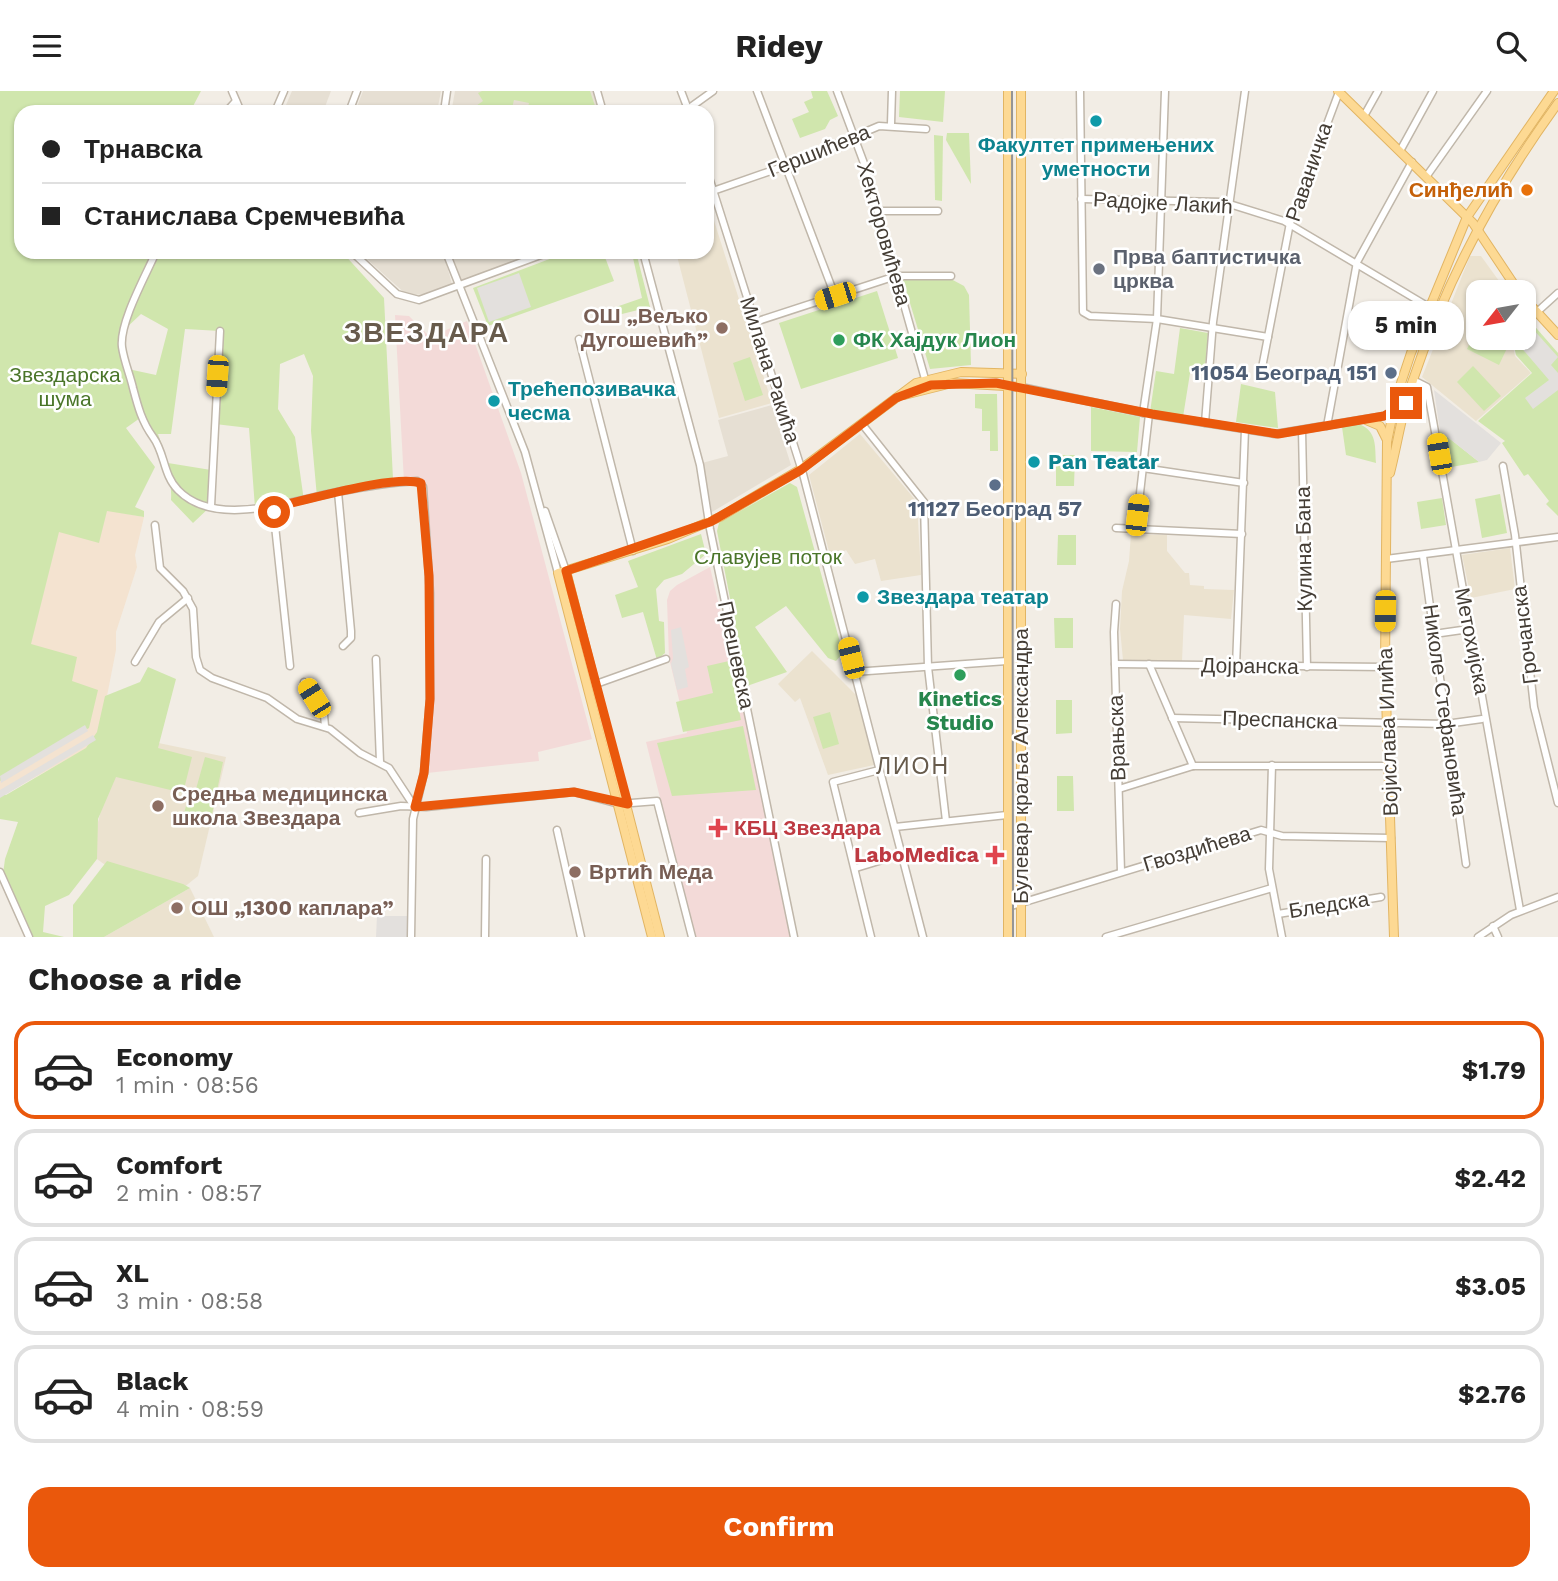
<!DOCTYPE html>
<meta charset="utf-8">
<style>
body{margin:0;font-family:"Work Sans",sans-serif;background:#f2f2f2;color:#222;height:100vh;display:flex;flex-direction:column;font-size:26px;white-space:nowrap}
*{box-sizing:border-box;margin:0}
p{font-size:23px;color:#767676}
.icon{flex:none;width:38px;height:38px;fill:none;stroke:currentColor;stroke-width:2;stroke-linecap:round;stroke-linejoin:round}
.map{position:relative;height:846px;overflow:hidden}
.panel{display:flex;flex-direction:column;background:#fff;flex:1}
.panel>*{flex:none}
.guide{position:absolute;left:14px;top:14px;width:700px;height:154px;border-radius:21px;box-shadow:0 2px 5px #0004;display:grid;align-content:center;height:154px;padding:0 28px;background:#fff}
.needle{width:46px;rotate:239deg}
.buttons{position:absolute;left:1466px;top:189px;display:grid;gap:14px}
.buttons a{display:grid;place-items:center;width:70px;height:70px;border-radius:14px;background:#fff;box-shadow:0 2px 5px #0004;font-size:35px}
.end{position:absolute;width:32px;height:32px;margin:-16px;border:9px solid #ea580c;background:#fff;box-shadow:0 0 0 4px #fff}
.from{border-radius:50%}
.bubble{position:absolute;height:49px;border-radius:21px;background:#fff;box-shadow:0 2px 5px #0004;font-size:23px;font-weight:700;line-height:49px;text-align:center}
.car{position:absolute;width:21px;height:42px;margin:-21px -10px;border-radius:9px;box-shadow:0 0 5px 2px #0007;background:linear-gradient(#f5c518 24%,#345 0 40%,#f5c518 0 76%,#345 0 86%,#f5c518 0)}
.guide b{display:flex;align-items:center;gap:24px;height:66px;font-size:26px}
.guide b+b{border-top:2px solid #e0e0e0}
.guide i{width:18px;height:18px;background:#222}
ul{padding:0;list-style:none}
li{display:flex;align-items:center;gap:21px;height:98px;margin:0 14px 10px;padding:0 14px;border:4px solid #e0e0e0;border-radius:21px}
li div{flex:1}
li b{display:block;font-size:26px}
li em{font-style:normal;font-weight:700}
li.active{border-color:#ea580c}
li>.icon{width:63px;height:63px;stroke-width:1.5}
h2{padding:0 28px;font-size:32px;line-height:84px}
.action{display:flex;gap:14px;margin-top:auto;padding:14px 28px}
.action a{flex:1;height:80px;border-radius:21px;background:#ea580c;color:#fff;font-size:28px;font-weight:700;line-height:80px;text-align:center}
header{display:flex;justify-content:space-between;align-items:center;height:91px;padding:0 28px;background:#fff;font-size:32px;font-weight:700}
.map>svg:first-child{display:block}
</style>
<header><svg class="icon" aria-label="menu" viewBox="0 0 24 24"><path d="M4 6h16M4 12h16M4 18h16"/></svg>Ridey<svg class="icon" aria-label="search" viewBox="0 0 24 24"><circle cx="10" cy="10" r="6"/><path d="M15 15l6 6"/></svg></header>
<div class="map">
<svg width="1558" height="846" viewBox="0 0 1558 846">
<rect width="100%" height="100%" fill="#f2ede5"/>
<g fill="#e6dfd3">
<polygon points="292,0 331,0 323,21 283,21"/>
<polygon points="363,0 441,0 437,21 355,21"/>
<polygon points="455,0 593,0 598,21 470,21 452,17"/>
<polygon points="359,161 443,161 452,193 433,203 407,204"/>
<polygon points="451,161 543,161 462,193"/>
<polygon points="772,314 791,374 712,421 702,372 728,365 718,329"/>
</g>
<polygon fill="#f4e3d0" points="107,419 144,426 135,464 137,476 116,541 116,559 98,651 0,706 0,633 40,437"/>
<g fill="#ebe2cf">
<polygon points="709,114 772,312 719,327 676,161 707,161"/>
<polygon points="1470,165 1481,165 1507,201 1479,201 1479,247 1511,247 1515,265 1531,282 1476,330 1422,286"/>
<polygon points="860,343 917,411 921,484 881,490 875,468 855,473 846,459 831,468 809,384"/>
<polygon points="1131,443 1167,444 1167,460 1185,482 1189,482 1190,494 1204,495 1204,498 1234,499 1231,528 1184,524 1182,570 1123,569 1120,538 1122,500 1129,470"/>
<polygon points="1510,457 1515,498 1471,507 1462,464"/>
<polygon points="812,560 857,605 874,674 828,684 800,607 795,611 778,593"/>
<polygon points="120,644 226,666 198,785 178,801 122,786 90,763"/>
<polygon points="190,797 214,846 104,846"/>
</g>
<g fill="#f3dad8">
<polygon points="395,224 409,225 430,246 467,230 521,382 592,648 538,661 539,670 427,682 432,605 429,485 421,392 404,391"/>
<polygon points="710,476 746,630 790,846 695,846 646,651 687,642 669,567 667,509 670,500 677,494"/>
</g>
<g fill="#d0e6ad" fill-rule="evenodd">
<path d="M 0,0 L 201,0 L 190,21 L 21,21 L 21,161 L 342,161 L 384,207 L 393,388 L 317,406 L 311,340 L 313,285 L 304,263 L 280,273 L 278,318 L 295,346 L 304,410 L 255,417 L 249,337 L 215,333 L 211,415 L 193,432 L 171,409 C 173,377 157,353 140,327 L 126,337 L 155,376 L 135,416 L 144,420 L 144,426 L 107,420 L 99,452 L 59,441 L 31,553 L 77,566 L 72,590 L 98,599 L 89,637 L 0,690 ZM 141,223 L 168,238 L 156,284 L 128,278 L 122,244 L 124,239 ZM 185,238 L 220,240 L 211,379 L 168,372 L 158,343 L 171,343 Z"/>
<polygon points="482,0 590,0 597,21 555,18 554,21 527,21 529,12 514,9 511,21 473,17 483,10 478,2"/>
<polygon points="811,0 827,0 838,25 830,29 825,38 800,47 792,28 809,21 804,11 813,7"/>
<polygon points="900,0 945,0 943,31 899,26"/>
<polygon points="947,42 969,42 971,93 946,49"/>
<polygon points="934,44 943,45 942,110 935,109"/>
<polygon points="568,161 603,161 614,190 488,235 473,197"/>
<polygon points="637,165 650,216 618,224 616,216 642,207 633,167"/>
<polygon points="951,188 964,195 969,204 971,274 930,278 903,189"/>
<polygon points="877,200 898,267 801,298 779,232"/>
<polygon points="1524,223 1558,262 1558,425 1546,413 1549,410 1528,383 1524,385 1502,352 1505,350 1478,330 1532,282 1516,264 1512,247 1524,247"/>
<polygon points="1180,237 1208,242 1205,278 1191,276 1183,326 1150,321 1156,280 1174,283"/>
<polygon points="1477,238 1479,247 1495,247 1509,253 1499,274 1467,258"/>
<polygon points="750,266 763,304 745,310 733,272"/>
<polygon points="1473,275 1501,305 1484,320 1457,291"/>
<polygon points="1241,293 1275,301 1278,337 1236,331"/>
<polygon points="975,303 997,303 998,360 990,360 990,340 982,340 982,318 975,317"/>
<polygon points="1091,316 1140,326 1137,361 1091,360"/>
<path d="M 1359,333 C 1377,340 1375,355 1376,372 L 1346,364 L 1342,336 Z"/>
<polygon points="1440,340 1479,371 1446,377"/>
<polygon points="1056,364 1075,364 1074,395 1056,395"/>
<polygon points="790,392 797,396 843,562 836,570 828,567 786,515 755,536 787,581 747,595 717,440 719,432"/>
<polygon points="1500,403 1507,442 1482,447 1475,408"/>
<polygon points="1442,407 1446,434 1421,438 1417,411"/>
<polygon points="701,443 706,463 682,483 664,489 656,498 659,530 664,531 665,562 657,569 643,521 622,527 615,504 638,496 628,470"/>
<polygon points="1058,444 1076,444 1076,474 1057,474"/>
<polygon points="1054,527 1073,527 1073,557 1055,557"/>
<polygon points="729,570 741,629 683,641 676,611 713,602 707,575"/>
<polygon points="148,576 176,588 158,657 192,666 183,702 116,686 98,728 97,768 69,804 45,815 43,841 64,846 31,846 3,783 5,768 18,731 0,728 0,704 6,704 86,657 97,641 105,605 140,591"/>
<polygon points="1056,609 1072,609 1072,642 1056,643"/>
<polygon points="830,621 839,653 823,658 813,626"/>
<polygon points="743,635 756,699 672,705 657,652"/>
<polygon points="205,666 223,671 210,733 183,726 191,697 196,698"/>
<polygon points="1057,685 1073,685 1074,720 1057,720"/>
<polygon points="107,770 183,793 190,797 104,846 73,846 73,814"/>
</g>
<g fill="#e3e0dd">
<polygon points="519,182 531,216 489,231 477,197"/>
<polygon points="1524,228 1558,266 1551,274 1558,282 1558,299 1533,318 1525,307 1549,289 1513,247 1524,247"/>
<polygon points="1434,299 1501,352 1487,369 1479,371 1440,340"/>
<polygon points="681,536 689,576 685,578 688,596 677,599 671,573 673,567 671,539"/>
<polygon points="85,634 88,640 1,692 0,685"/>
<polygon points="93,644 96,649 0,707 0,699"/>
<polygon points="377,825 407,825 407,846 376,846"/>
</g>
<g fill="none" stroke-linecap="round" stroke-linejoin="round">
<defs>
<g id="minor">
<polyline points="232,0 241,21"/>
<polyline points="597,0 603,21"/>
<polyline points="681,0 689,21"/>
<polyline points="757,0 835,205"/>
<polyline points="837,0 865,75 925,288"/>
<polyline points="1080,0 1083,221 1090,225 1157,228 1268,246"/>
<polyline points="688,18 713,0"/>
<polyline points="226,21 236,10"/>
<polyline points="275,21 284,0"/>
<polyline points="349,21 357,0"/>
<polyline points="444,21 447,0"/>
<polyline points="1364,25 1378,0"/>
<polyline points="891,33 892,0"/>
<polyline points="1400,60 1433,0"/>
<polyline points="707,80 803,383 923,846"/>
<polyline points="1426,86 1487,0"/>
<polyline points="713,100 785,75 879,35 926,38"/>
<polyline points="1081,108 1223,111 1284,130 1429,216"/>
<polyline points="878,120 938,120"/>
<path d="M 156,161 C 146,184 119,232 122,256 C 124,270 130,284 133,297 C 138,316 142,331 153,346 C 165,362 163,384 178,399 C 217,440 301,406 348,399 C 370,395 394,391 417,390 L 423,396 L 430,502 L 430,608 L 424,682 L 413,728 L 411,846"/>
<polyline points="352,161 397,203 419,209 549,161"/>
<polyline points="446,161 525,361 558,482"/>
<polyline points="643,161 700,374 710,438 794,846"/>
<polyline points="1537,221 1558,202"/>
<polyline points="755,231 896,185 951,185"/>
<polyline points="579,248 633,460"/>
<polyline points="1260,287 1290,132 1339,1"/>
<polyline points="1413,289 1427,296 1520,819"/>
<polyline points="1021,296 1149,323 1275,343 1384,325 1405,313"/>
<polyline points="1143,322 1157,228 1165,0"/>
<polyline points="1205,332 1213,231 1245,0"/>
<polyline points="862,333 924,411 928,576 946,730"/>
<polyline points="1327,335 1357,171 1412,71"/>
<polyline points="1302,339 1307,576"/>
<polyline points="1503,375 1515,444 1534,616 1558,712"/>
<polyline points="1143,377 1244,392"/>
<polyline points="338,401 351,540 351,547 343,555"/>
<polyline points="211,415 220,240"/>
<polyline points="273,416 290,575"/>
<polyline points="545,420 566,480"/>
<polyline points="155,434 160,477 183,500 193,518 196,566 200,579 212,587 267,607 297,628 330,638 360,662 389,677 414,715"/>
<polyline points="1116,437 1242,443"/>
<polyline points="1136,437 1149,323"/>
<polyline points="1423,465 1466,773"/>
<polyline points="1386,468 1558,446"/>
<polyline points="1116,513 1114,541 1121,781"/>
<polyline points="1434,543 1469,538"/>
<polyline points="376,568 380,671"/>
<polyline points="135,571 159,531 188,507"/>
<polyline points="1115,573 1385,576"/>
<polyline points="1149,573 1193,675"/>
<polyline points="1236,576 1245,338"/>
<polyline points="854,581 1007,570"/>
<polyline points="304,591 324,624 325,635"/>
<polyline points="596,593 666,568"/>
<polyline points="1172,627 1446,633 1482,628"/>
<polyline points="1272,674 1269,778 1282,846"/>
<polyline points="1119,698 1193,675 1389,675"/>
<polyline points="359,722 401,715 426,716 574,701 619,713 657,710 692,846"/>
<polyline points="895,736 1007,724"/>
<polyline points="557,739 581,846"/>
<polyline points="856,777 902,763"/>
<polyline points="0,781 29,846"/>
<polyline points="1008,816 1261,739 1282,745 1391,747"/>
<polyline points="1278,823 1381,806"/>
<polyline points="1493,835 1498,846"/>
<polyline points="485,846 486,768"/>
<polyline points="871,846 833,691 879,679"/>
<polyline points="1106,846 1272,797"/>
<polyline points="1478,846 1511,824 1558,806"/>
</g>
<g id="major">
<polyline points="1338,0 1473,132 1519,201"/>
<polyline points="1524,207 1558,244"/>
<polyline points="904,304 952,292 1021,296"/>
<polyline points="1366,329 1380,335 1387,349"/>
<path d="M 1390,382 C 1398,351 1402,319 1413,289 C 1447,187 1495,98 1558,12"/>
<polyline points="566,480 660,846"/>
<polyline points="652,846 558,482 668,448 720,426 801,378 916,292 961,281 1022,283"/>
<polyline points="1008,846 1008,0"/>
<polyline points="1021,846 1021,0"/>
<polyline points="1394,846 1385,576 1387,351 1396,307 1411,262 1467,126 1554,0"/>
</g>
</defs>
<use href="#minor" stroke="#c0b7aa" stroke-width="9"/>
<use href="#major" stroke="#e2b563" stroke-width="10"/>
<use href="#minor" stroke="#fff" stroke-width="6"/>
<use href="#major" stroke="#fdd993" stroke-width="8"/>
<polyline stroke="#949494" stroke-width="2" points="1012,0 1013,846"/>
</g>
<g fill="none" stroke-linecap="round" stroke-linejoin="round">
<path stroke="#ea580c" stroke-width="9" d="M 274,421 L 273,416 C 306,410 393,383 421,392 L 429,485 L 430,608 L 424,682 L 415,716 L 574,701 L 628,713 L 566,480 L 710,431 L 801,379 L 896,307 L 931,294 L 996,292 L 1152,323 L 1278,343 L 1384,325 L 1406,312"/>
</g>
<g fill="#0f9aa8" stroke="#fff" stroke-width="2.5">
<circle cx="1096" cy="30" r="7"/>
<circle cx="494" cy="310" r="7"/>
<circle cx="1034" cy="371" r="7"/>
<circle cx="863" cy="506" r="7"/>
</g>
<circle fill="#e8710a" stroke="#fff" stroke-width="2.5" cx="1527" cy="99" r="7"/>
<circle fill="#6b7280" stroke="#fff" stroke-width="2.5" cx="1099" cy="178" r="7"/>
<g fill="#8d6e63" stroke="#fff" stroke-width="2.5">
<circle cx="722" cy="237" r="7"/>
<circle cx="158" cy="715" r="7"/>
<circle cx="575" cy="781" r="7"/>
<circle cx="177" cy="817" r="7"/>
</g>
<g fill="#2e9e5b" stroke="#fff" stroke-width="2.5">
<circle cx="839" cy="249" r="7"/>
<circle cx="960" cy="584" r="7"/>
</g>
<g fill="#5c6f8a" stroke="#fff" stroke-width="2.5">
<circle cx="1391" cy="282" r="7"/>
<circle cx="995" cy="394" r="7"/>
</g>
<g fill="#e0444e" stroke="#fff" stroke-width="2.5">
<path d="M714.5 726.5h7v7h7v7h-7v7h-7v-7h-7v-7h7z"/>
<path d="M991.5 753.5h7v7h7v7h-7v7h-7v-7h-7v-7h7z"/>
</g>
<g text-anchor="middle" stroke-width="5" stroke-linejoin="round" paint-order="stroke">
<g font-size="21" font-weight="bold" fill="#0d838f" stroke="#fff" text-anchor="start">
<text x="1096" y="61" text-anchor="middle">Факултет примењених<tspan x="1096" dy="24">уметности</tspan></text>
<text x="508" y="305">Трећепозивачка<tspan x="508" dy="24">чесма</tspan></text>
<text x="1048" y="378">Pan Teatar</text>
<text x="877" y="513">Звездара театар</text>
</g>
<g font-size="21" fill="#443d35" stroke="#fff">
<text transform="translate(819 60) rotate(-22)" y="7">Гершићева</text>
<text transform="translate(1309 81) rotate(-71)" y="7">Раваничка</text>
<text transform="translate(1163 112) rotate(3)" y="7">Радојке Лакић</text>
<text transform="translate(884 143) rotate(74)" y="7">Хекторовићева</text>
<text transform="translate(770 279) rotate(72)" y="7">Милана Ракића</text>
<text transform="translate(1304 458) rotate(-91)" y="7">Кулина Бана</text>
<text transform="translate(1525 544) rotate(-97)" y="7">Грочанска</text>
<text transform="translate(1472 550) rotate(79)" y="7">Метохијска</text>
<text transform="translate(736 564) rotate(78)" y="7">Прешевска</text>
<text transform="translate(1250 575) rotate(1)" y="7">Дојранска</text>
<text transform="translate(1445 619) rotate(82)" y="7">Николе Стефановића</text>
<text transform="translate(1280 629) rotate(2)" y="7">Преспанска</text>
<text transform="translate(1388 641) rotate(-92)" y="7">Војислава Илића</text>
<text transform="translate(1117 647) rotate(-92)" y="7">Врањска</text>
<text transform="translate(1021 675) rotate(-90)" y="7">Булевар краља Александра</text>
<text transform="translate(1197 758) rotate(-17)" y="7">Гвоздићева</text>
<text transform="translate(1329 814) rotate(-9)" y="7">Бледска</text>
</g>
<g font-size="21" font-weight="bold" fill="#c56008" stroke="#fff" text-anchor="end">
<text x="1513" y="106">Синђелић</text>
</g>
<g font-size="21" font-weight="bold" fill="#5b616d" stroke="#fff" text-anchor="start">
<text x="1113" y="173">Прва баптистичка<tspan x="1113" dy="24">црква</tspan></text>
</g>
<g font-size="21" font-weight="bold" fill="#785e54" stroke="#fff" text-anchor="start">
<text x="708" y="232" text-anchor="end">ОШ „Вељко<tspan x="708" dy="24">Дугошевић”</tspan></text>
<text x="172" y="710">Средња медицинска<tspan x="172" dy="24">школа Звездара</tspan></text>
<text x="589" y="788">Вртић Меда</text>
<text x="191" y="824">ОШ „1300 каплара”</text>
</g>
<g font-size="21" font-weight="bold" fill="#27864d" stroke="#fff" text-anchor="start">
<text x="853" y="256">ФК Хајдук Лион</text>
<text x="960" y="615" text-anchor="middle">Kinetics<tspan x="960" dy="24">Studio</tspan></text>
</g>
<g font-size="21" font-weight="bold" fill="#4e5e75" stroke="#fff" text-anchor="end">
<text x="1377" y="289">11054 Београд 151</text>
<text x="995" y="425" text-anchor="middle">11127 Београд 57</text>
</g>
<g font-size="21" fill="#4a7529" stroke="#fff">
<text x="65" y="291">Звездарска<tspan x="65" dy="24">шума</tspan></text>
<text x="768" y="473">Славујев поток</text>
</g>
<g font-size="21" font-weight="bold" fill="#be3a42" stroke="#fff" text-anchor="start">
<text x="734" y="744">КБЦ Звездара</text>
<text x="979" y="771" text-anchor="end">LaboMedica</text>
</g>
<g font-size="23" letter-spacing="2" fill="#675b4c" stroke="#fff">
<text x="913" y="683">ЛИОН</text>
</g>
<g font-size="28" font-weight="bold" letter-spacing="2" fill="#675b4c" stroke="#fff">
<text x="427" y="251">ЗВЕЗДАРА</text>
</g>
</g>
</svg>
<div class="buttons">
<a><svg class="needle" viewBox="-14 -14 28 28"><path d="M0-13l5 13h-10z" fill="#e53935"/><path d="M0 13l5-13h-10z" fill="#767676"/></svg></a>
</div>
<i class="end from" style="left:274px;top:421px"></i>
<i class="end" style="left:1406px;top:312px"></i>
<div class="bubble" style="left:1348px;top:210px;width:116px">5 min</div>
<i class="car" style="left:835px;top:205px;rotate:252deg"></i>
<i class="car" style="left:217px;top:285px;rotate:184deg"></i>
<i class="car" style="left:1439px;top:363px;rotate:350deg"></i>
<i class="car" style="left:1137px;top:424px;rotate:7deg"></i>
<i class="car" style="left:1385px;top:520px;rotate:181deg"></i>
<i class="car" style="left:851px;top:567px;rotate:346deg"></i>
<i class="car" style="left:314px;top:607px;rotate:328deg"></i>
<div class="guide">
<b><i class="from"></i>Трнавска</b>
<b><i></i>Станислава Сремчевића</b>
</div>
</div>
<section class="panel">
<h2>Choose a ride</h2>
<ul>
<li class="active"><svg class="icon" aria-label="car" viewBox="0 0 24 24"><path d="M5 17H2v-5l4-1 3-4h7l3 4 3 1v5h-3M9 17h6M6 11h13"/><circle cx="7" cy="17" r="2"/><circle cx="17" cy="17" r="2"/></svg><div><b>Economy</b><p>1 min · 08:56</p></div><em>$1.79</em></li>
<li><svg class="icon" aria-label="car" viewBox="0 0 24 24"><path d="M5 17H2v-5l4-1 3-4h7l3 4 3 1v5h-3M9 17h6M6 11h13"/><circle cx="7" cy="17" r="2"/><circle cx="17" cy="17" r="2"/></svg><div><b>Comfort</b><p>2 min · 08:57</p></div><em>$2.42</em></li>
<li><svg class="icon" aria-label="car" viewBox="0 0 24 24"><path d="M5 17H2v-5l4-1 3-4h7l3 4 3 1v5h-3M9 17h6M6 11h13"/><circle cx="7" cy="17" r="2"/><circle cx="17" cy="17" r="2"/></svg><div><b>XL</b><p>3 min · 08:58</p></div><em>$3.05</em></li>
<li><svg class="icon" aria-label="car" viewBox="0 0 24 24"><path d="M5 17H2v-5l4-1 3-4h7l3 4 3 1v5h-3M9 17h6M6 11h13"/><circle cx="7" cy="17" r="2"/><circle cx="17" cy="17" r="2"/></svg><div><b>Black</b><p>4 min · 08:59</p></div><em>$2.76</em></li>
</ul>
<div class="action"><a>Confirm</a></div>
</section>
